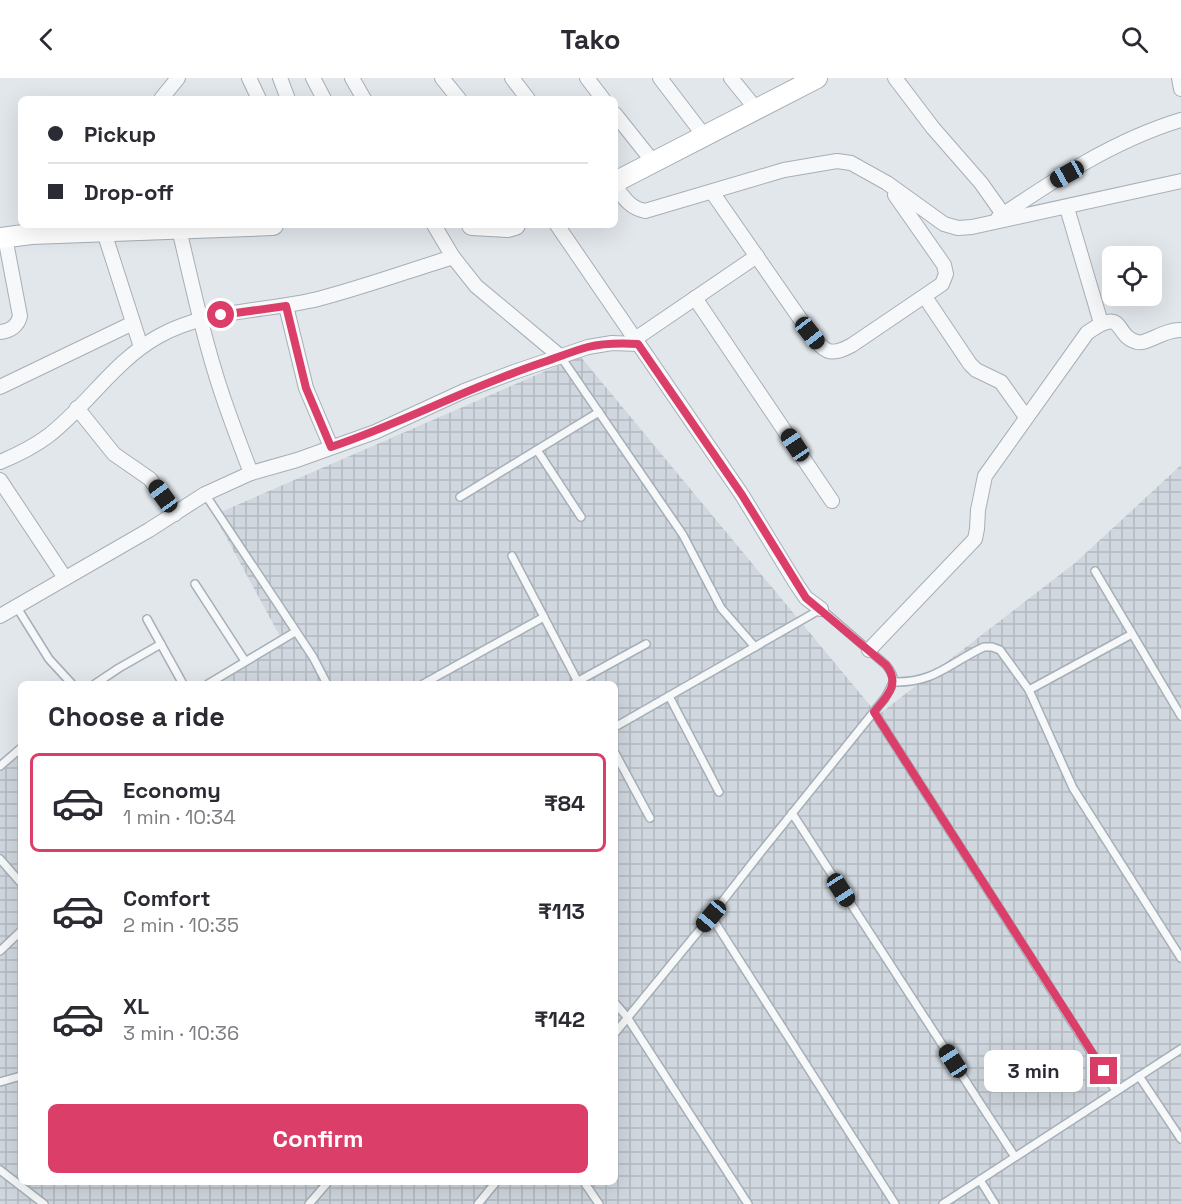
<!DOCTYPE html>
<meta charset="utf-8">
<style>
body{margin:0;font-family:"Space Grotesk",sans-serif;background:#f2f2f3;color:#2b2b33;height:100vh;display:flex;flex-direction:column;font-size:22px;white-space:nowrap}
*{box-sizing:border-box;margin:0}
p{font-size:20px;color:#7c7c81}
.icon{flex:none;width:33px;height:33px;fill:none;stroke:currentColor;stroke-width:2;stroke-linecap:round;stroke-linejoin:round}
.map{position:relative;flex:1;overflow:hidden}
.details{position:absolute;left:18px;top:603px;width:600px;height:504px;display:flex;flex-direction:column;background:#fff;border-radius:9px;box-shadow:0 6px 24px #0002}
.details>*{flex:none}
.banner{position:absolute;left:18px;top:18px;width:600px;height:132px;border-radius:9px;box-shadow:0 6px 24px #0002;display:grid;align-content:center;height:132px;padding:0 30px;background:#fff}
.tools{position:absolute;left:1102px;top:168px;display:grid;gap:12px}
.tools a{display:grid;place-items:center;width:60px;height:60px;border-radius:9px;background:#fff;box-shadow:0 6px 24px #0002;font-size:30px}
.end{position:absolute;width:27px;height:27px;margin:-14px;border:8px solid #db3e68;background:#fff;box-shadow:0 0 0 3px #fff}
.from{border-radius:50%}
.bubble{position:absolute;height:42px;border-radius:9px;background:#fff;box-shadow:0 6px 24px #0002;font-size:20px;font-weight:800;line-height:42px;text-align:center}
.car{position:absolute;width:18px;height:36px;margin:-18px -9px;border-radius:8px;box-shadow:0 0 4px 2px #0007;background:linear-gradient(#222 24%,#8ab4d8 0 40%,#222 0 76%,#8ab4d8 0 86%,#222 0)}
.banner b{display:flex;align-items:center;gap:21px;height:57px;font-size:22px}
.banner b+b{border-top:2px solid #e1e1e2}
.banner i{width:15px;height:15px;background:#2b2b33}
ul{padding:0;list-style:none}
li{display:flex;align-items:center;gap:18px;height:99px;margin:0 12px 9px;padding:0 18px;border:3px solid transparent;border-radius:9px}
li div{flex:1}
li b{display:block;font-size:22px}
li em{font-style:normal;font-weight:800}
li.selected{border-color:#db3e68}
li>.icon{width:54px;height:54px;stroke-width:1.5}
h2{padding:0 30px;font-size:27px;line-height:72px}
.action{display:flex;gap:12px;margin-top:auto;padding:12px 30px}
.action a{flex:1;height:69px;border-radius:9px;background:#db3e68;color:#fff;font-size:24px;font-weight:800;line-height:69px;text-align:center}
header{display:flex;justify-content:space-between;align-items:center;height:78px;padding:0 30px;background:#fff;font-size:27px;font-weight:800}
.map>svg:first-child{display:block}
</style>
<header><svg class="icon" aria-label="back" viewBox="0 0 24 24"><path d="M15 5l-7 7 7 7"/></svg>Tako<svg class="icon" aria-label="search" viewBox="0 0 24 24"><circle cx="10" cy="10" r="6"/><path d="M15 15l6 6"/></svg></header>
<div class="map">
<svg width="1181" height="1126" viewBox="0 0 1181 1126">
<defs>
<pattern id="industrial-grid" width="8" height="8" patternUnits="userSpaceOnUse" patternTransform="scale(1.5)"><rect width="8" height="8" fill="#d0d7de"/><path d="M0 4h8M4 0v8" fill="none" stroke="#b3b9c0"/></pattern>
</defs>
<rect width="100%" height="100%" fill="#e2e7ec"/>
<polygon fill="url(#industrial-grid)" points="580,278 878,637 1075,485 1181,387 1181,1126 0,1126 0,691 21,671 21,1104 615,1104 615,606 213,606 283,564 214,437"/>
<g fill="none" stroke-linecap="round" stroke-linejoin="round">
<defs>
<g id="lane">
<polyline points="561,279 683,457 721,530 755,569"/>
<polyline points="537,372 581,439"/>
<polyline points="205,416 313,579 327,606"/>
<polyline points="460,419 599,334"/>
<polyline points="512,478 579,606"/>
<polyline points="1095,493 1181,638"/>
<polyline points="195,506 245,583"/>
<polyline points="16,528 49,581 72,606"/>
<polyline points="147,541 183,606"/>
<path d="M 894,604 C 935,605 949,585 984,569 L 992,569 L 1000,572 L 1029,612 L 1073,710 L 1181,880"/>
<polyline points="95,606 119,590 161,566"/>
<polyline points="208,606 295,554"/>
<polyline points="423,606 544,539"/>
<polyline points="573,606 646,566"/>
<polyline points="1029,612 1132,556"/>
<polyline points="669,618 719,714"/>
<polyline points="874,634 1116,1013"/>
<path d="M 615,649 L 821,531 L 886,587 C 898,602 893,605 885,620 L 757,779 L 711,838 L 615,955"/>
<polyline points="615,675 650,740"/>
<polyline points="0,688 21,670"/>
<polyline points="792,735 1015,1079"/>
<polyline points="0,781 21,805"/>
<polyline points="711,838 895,1126"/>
<polyline points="0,873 21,853"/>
<polyline points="615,925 627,939 748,1126"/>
<polyline points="1139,998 1181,1061"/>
<polyline points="0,1004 21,998"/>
<polyline points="0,1092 44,1126"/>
<polyline points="980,1102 995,1126"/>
<polyline points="584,1104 599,1126"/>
<polyline points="309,1126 328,1104"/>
<polyline points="478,1126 496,1104"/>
<polyline points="943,1126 1181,971"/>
</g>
<g id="street">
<polyline points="249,0 259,21"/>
<polyline points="280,0 288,21"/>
<polyline points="313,0 324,21"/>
<polyline points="352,0 364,21"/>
<polyline points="442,0 459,21"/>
<polyline points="512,0 528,21"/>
<polyline points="587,0 603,21"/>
<polyline points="660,0 705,59"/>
<polyline points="731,0 757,32"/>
<polyline points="895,0 933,50 981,105 1003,136"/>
<polyline points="1179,0 1181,11"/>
<polyline points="161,21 178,0"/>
<polyline points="615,36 654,85"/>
<path d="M 615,108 C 624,120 630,130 645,133 L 784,92 L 837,83 L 851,85 L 887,105 L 944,146 L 958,150 L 972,149 L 1181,103"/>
<path d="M 712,114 L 810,255 C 824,273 829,280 852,267 L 942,206 L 946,196 L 944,187 L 895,117"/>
<polyline points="1067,130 1101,245"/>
<path d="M 998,140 C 1055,101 1115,62 1181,42"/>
<polyline points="434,147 453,179 476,208 561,279"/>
<polyline points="557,147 742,417 797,507 806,520 821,531"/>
<path d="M 179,151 C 192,206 204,262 222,316 C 231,343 241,369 251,395"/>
<polyline points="104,154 141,269"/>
<polyline points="925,219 970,286 976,292 1001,304 1026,339"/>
<polyline points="695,220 832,423"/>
<polyline points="286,228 306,310 331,369"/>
<path d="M 0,254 C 10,253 18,248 20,238 L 5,159"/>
<polyline points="635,261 757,178"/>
<polyline points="0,309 133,245"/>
<polyline points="77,330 114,376 150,401 175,436"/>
<path d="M 0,384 C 17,377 33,369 48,358 C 88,327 114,283 159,258 C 208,231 265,234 318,221 C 364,209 408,193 453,179"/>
<polyline points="0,402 65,500"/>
<polyline points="0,538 149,452 205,416 251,395 297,382 375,354 464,313 514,294 588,269 612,265 638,266"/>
<path d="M 869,572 L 975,461 L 977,451 L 978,432 L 985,398 L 1087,255 C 1126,227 1113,258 1137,264 C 1146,267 1165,251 1181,252"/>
</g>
<g id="secondary">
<polyline points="615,104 817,0"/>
<polyline points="472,147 508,149 515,147"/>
<polyline points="0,160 31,156 273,147"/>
</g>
</defs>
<use href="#lane" stroke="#a6afb7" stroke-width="10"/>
<use href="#street" stroke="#a6afb7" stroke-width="16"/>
<use href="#secondary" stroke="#a6afb7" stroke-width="22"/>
<use href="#lane" stroke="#f6f8fa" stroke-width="7"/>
<use href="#street" stroke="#f6f8fa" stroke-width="14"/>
<use href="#secondary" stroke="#fff" stroke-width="20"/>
</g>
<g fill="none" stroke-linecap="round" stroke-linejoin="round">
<path stroke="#db3e68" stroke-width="8" d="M 221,237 L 286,228 L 306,310 L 331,369 C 403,345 471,308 544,284 C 559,279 573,273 588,269 C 604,265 621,265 638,266 L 742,417 L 806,520 L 886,587 C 901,606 887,618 874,634 L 1104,993"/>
</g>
</svg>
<div class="tools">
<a><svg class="icon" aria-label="locate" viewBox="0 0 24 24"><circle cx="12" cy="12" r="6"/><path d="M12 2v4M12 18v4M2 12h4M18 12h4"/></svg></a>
</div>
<i class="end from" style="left:221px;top:237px"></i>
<i class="end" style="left:1104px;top:993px"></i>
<div class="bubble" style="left:984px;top:972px;width:99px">3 min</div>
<i class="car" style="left:1067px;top:96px;rotate:241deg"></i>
<i class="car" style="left:810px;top:255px;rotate:142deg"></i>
<i class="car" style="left:795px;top:367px;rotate:326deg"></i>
<i class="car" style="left:163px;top:418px;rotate:324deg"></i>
<i class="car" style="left:841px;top:812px;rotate:147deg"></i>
<i class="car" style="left:711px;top:838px;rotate:220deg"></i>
<i class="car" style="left:953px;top:983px;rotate:327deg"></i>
<div class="banner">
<b><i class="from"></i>Pickup</b>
<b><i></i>Drop-off</b>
</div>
<section class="details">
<h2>Choose a ride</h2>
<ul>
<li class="selected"><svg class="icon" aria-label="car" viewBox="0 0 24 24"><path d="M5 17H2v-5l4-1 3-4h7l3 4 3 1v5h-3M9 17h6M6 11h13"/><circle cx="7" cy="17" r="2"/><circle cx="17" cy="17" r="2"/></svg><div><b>Economy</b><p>1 min · 10:34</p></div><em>₹84</em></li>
<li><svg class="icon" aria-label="car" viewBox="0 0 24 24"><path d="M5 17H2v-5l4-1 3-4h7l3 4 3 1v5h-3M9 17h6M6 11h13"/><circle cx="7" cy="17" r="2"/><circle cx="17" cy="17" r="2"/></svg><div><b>Comfort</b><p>2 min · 10:35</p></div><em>₹113</em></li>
<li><svg class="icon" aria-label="car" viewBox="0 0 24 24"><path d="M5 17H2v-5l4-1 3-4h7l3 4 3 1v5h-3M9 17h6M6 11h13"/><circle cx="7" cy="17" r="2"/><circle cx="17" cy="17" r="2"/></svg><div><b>XL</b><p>3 min · 10:36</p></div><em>₹142</em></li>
</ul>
<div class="action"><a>Confirm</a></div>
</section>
</div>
